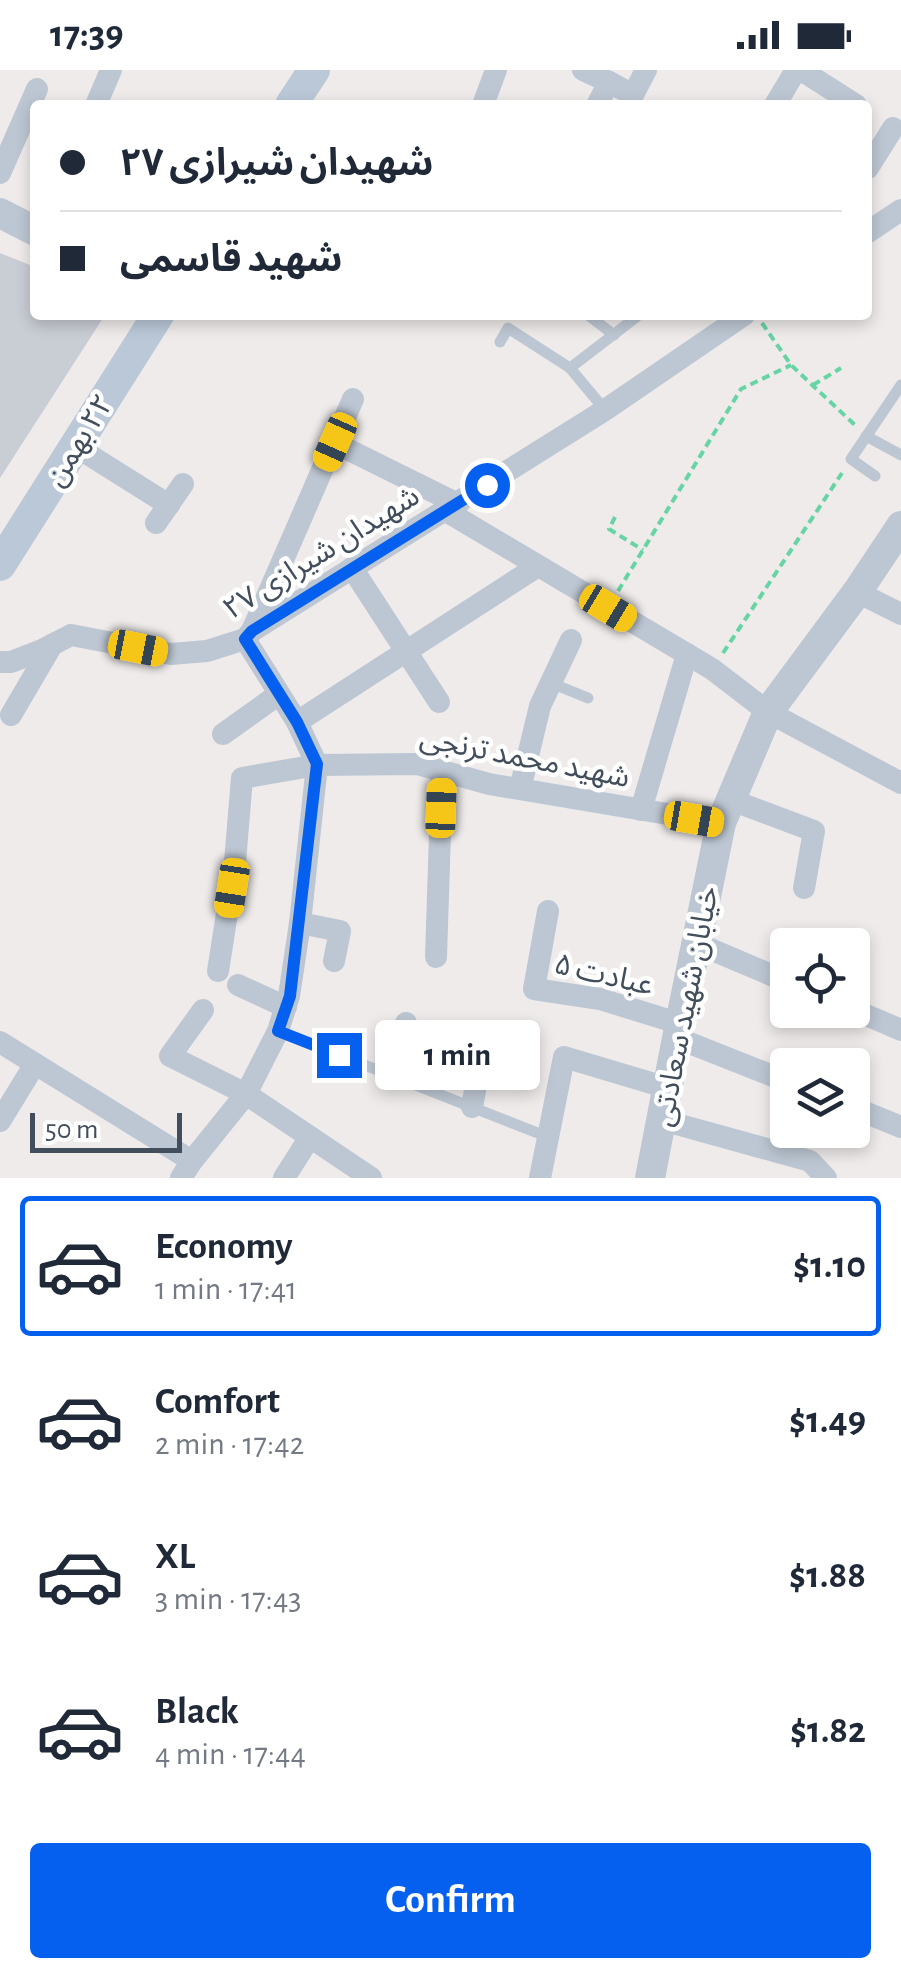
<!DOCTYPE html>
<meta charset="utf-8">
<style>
body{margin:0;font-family:"Alegreya Sans","Noto Sans Arabic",sans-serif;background:#f6f6f7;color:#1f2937;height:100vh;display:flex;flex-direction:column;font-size:38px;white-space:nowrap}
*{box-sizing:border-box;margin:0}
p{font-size:32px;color:#747a83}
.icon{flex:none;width:55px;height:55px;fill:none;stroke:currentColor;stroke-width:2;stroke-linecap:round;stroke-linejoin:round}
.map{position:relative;height:1108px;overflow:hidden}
.side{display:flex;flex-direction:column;background:#fff;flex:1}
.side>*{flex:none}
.top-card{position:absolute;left:30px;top:30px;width:842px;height:220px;border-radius:10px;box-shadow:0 5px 15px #0003;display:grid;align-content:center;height:220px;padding:0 30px;background:#fff}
.buttons{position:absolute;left:770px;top:858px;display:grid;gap:20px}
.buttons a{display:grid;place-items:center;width:100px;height:100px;border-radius:10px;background:#fff;box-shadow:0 5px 15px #0003;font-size:50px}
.scale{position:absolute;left:30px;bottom:25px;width:152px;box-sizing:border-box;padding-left:10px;border:5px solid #424e5b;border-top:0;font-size:28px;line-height:35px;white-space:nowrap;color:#424e5b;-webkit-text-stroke:8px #fff;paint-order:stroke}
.end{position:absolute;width:45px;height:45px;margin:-22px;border:12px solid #0560ef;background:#fff;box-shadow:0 0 0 5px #fff}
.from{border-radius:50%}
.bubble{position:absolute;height:70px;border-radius:10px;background:#fff;box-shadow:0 5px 15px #0003;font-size:32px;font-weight:600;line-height:70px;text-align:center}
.car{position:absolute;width:30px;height:60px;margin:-30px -15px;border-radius:12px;box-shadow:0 0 8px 2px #0007;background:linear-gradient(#f5c518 24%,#345 0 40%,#f5c518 0 76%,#345 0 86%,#f5c518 0)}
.top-card b{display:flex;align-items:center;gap:35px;height:95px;font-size:38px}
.top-card b+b{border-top:2px solid #e0e1e3}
.top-card i{width:25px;height:25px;background:#1f2937}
ul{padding:18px 0 0;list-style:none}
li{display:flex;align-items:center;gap:30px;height:140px;margin:0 20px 15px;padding:0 10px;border:5px solid transparent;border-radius:10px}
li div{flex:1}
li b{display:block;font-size:38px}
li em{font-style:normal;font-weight:600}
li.active{border-color:#0560ef}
li>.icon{width:90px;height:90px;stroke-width:1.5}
.button{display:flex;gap:20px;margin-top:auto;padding:20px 30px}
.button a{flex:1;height:115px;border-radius:10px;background:#0560ef;color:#fff;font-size:40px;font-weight:600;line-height:115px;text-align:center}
.status{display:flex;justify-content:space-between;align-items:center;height:70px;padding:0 50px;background:#fff;direction:ltr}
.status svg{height:28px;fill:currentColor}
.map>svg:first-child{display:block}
</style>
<div class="status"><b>17:39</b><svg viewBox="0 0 49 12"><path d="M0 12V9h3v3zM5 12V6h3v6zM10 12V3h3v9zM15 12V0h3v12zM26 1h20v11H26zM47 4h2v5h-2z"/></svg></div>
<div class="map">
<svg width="901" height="1108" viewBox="0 0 901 1108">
<rect width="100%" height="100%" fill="#efebeb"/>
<polygon fill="#c9cdd4" points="0,183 35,197 35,245 105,245 0,408"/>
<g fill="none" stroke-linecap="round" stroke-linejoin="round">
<g stroke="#67d4a4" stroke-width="4" stroke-dasharray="8 5" stroke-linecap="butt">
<polyline points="762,253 791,295 856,356"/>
<polyline points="813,315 841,298"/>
<polyline points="615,447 609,459 643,480"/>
<polyline points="618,521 741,319 791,295"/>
<polyline points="723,583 842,403"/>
</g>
<g stroke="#bdc7d3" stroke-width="11">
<polyline points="588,245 614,265"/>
<polyline points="500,272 508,258 570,298"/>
<polyline points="605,340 570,298 639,245"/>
<polyline points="866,366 901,385"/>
<polyline points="875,406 851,389 901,315"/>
<polyline points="551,613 588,628"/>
<polyline points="278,961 548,1067"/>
</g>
<g stroke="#bdc7d3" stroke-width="22">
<polyline points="583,0 609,12"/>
<polyline points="801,0 856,35"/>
<polyline points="96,35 111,0"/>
<polyline points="483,35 496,0"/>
<polyline points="597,35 609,12 633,25 646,0"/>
<polyline points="775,35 796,0"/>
<polyline points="868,98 893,58"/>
<polyline points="0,103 37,19"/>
<polyline points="868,162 901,140"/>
<polyline points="335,373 458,434"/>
<polyline points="75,376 169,435"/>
<polyline points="446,441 712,599 768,642 901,713"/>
<polyline points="156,453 183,414"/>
<polyline points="352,498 439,632"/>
<polyline points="857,522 901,544"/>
<polyline points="252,561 353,329"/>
<polyline points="0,592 11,592 42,580 71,565 171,584 207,581 245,569 252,561 605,340 744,245"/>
<polyline points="11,645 52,575"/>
<polyline points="297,652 538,496"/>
<polyline points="223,664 279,624"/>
<polyline points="520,719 540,636 571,570"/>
<polyline points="731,730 814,761 804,818"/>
<polyline points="641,740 687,584"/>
<polyline points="548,841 534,919 600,929 681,954"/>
<polyline points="300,853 340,861 334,891"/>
<polyline points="696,873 788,912"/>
<polyline points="436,887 442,701"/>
<polyline points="218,901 235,792 242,708 317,695 417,694 489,714 721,753"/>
<polyline points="238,915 286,937"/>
<polyline points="852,939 901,960"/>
<polyline points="203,940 170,986 246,1024 371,1108"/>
<polyline points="677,968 788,1012"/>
<polyline points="0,972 192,1091"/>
<polyline points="400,1009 406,953"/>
<polyline points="472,1037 483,976"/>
<polyline points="852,1037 901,1057"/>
<polyline points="662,1050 810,1091 826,1108"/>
<polyline points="0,1051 35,994"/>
<polyline points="181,1108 192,1091 246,1024 278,961 289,926 300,853 317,695 297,652 245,569"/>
<polyline points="284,1108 310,1067"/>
<polyline points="540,1108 564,987 668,1018"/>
</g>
<g stroke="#bdc7d3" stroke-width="30">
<polyline points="0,143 35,161"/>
<polyline points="650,1108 677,968 721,753 768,642 857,522 901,456"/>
</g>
<g stroke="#bbc8d8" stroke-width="32">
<polyline points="291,35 314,0"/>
<polyline points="0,495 158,245"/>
</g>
</g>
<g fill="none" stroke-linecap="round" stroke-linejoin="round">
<polyline stroke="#0560ef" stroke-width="12" points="339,985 278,961 290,926 317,694 297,652 245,569 252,561 487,415"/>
</g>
<g text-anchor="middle" stroke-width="9" stroke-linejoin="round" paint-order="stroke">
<g font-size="30" fill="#424e5b" stroke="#fff">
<text transform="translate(79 370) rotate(-58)" y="10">٢٢ بهمن</text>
<text transform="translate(321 482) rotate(-32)" y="10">شهیدان شیرازی ۲۷</text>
<text transform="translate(525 687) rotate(11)" y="10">شهید محمد ترنجی</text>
<text transform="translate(604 904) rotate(13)" y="10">عبادت ۵</text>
<text transform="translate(685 936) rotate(-79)" y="10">خیابان شهید سعادتی</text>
</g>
</g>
</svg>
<div class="buttons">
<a><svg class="icon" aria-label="locate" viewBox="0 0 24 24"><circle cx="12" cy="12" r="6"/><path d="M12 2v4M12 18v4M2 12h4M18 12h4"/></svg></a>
<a><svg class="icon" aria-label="layers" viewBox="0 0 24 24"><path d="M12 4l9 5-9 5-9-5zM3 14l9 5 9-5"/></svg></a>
</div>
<div class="scale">50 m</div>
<i class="end from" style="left:487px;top:415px"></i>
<i class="end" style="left:339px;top:985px"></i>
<div class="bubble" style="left:375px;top:950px;width:165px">1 min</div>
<i class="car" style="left:335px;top:372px;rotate:204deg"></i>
<i class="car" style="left:608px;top:538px;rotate:121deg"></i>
<i class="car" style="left:138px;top:578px;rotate:101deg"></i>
<i class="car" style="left:441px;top:738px;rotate:2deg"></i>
<i class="car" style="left:694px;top:749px;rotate:100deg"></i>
<i class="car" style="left:232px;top:818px;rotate:189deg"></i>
<div class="top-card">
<b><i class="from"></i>شهیدان شیرازی ۲۷</b>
<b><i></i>شهید قاسمی</b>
</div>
</div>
<section class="side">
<ul>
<li class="active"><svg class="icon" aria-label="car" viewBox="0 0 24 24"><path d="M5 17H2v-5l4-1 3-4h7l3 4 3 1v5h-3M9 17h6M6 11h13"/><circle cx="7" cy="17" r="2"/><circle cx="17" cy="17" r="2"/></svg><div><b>Economy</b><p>1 min · 17:41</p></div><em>$1.10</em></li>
<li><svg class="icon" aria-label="car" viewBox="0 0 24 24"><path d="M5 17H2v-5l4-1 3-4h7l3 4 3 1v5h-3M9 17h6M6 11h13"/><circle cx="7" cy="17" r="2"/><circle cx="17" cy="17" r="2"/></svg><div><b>Comfort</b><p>2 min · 17:42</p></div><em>$1.49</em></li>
<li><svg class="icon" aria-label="car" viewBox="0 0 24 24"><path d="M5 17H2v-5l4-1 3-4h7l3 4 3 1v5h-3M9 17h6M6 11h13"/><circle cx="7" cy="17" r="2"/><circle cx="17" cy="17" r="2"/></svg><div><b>XL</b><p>3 min · 17:43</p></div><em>$1.88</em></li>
<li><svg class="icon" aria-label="car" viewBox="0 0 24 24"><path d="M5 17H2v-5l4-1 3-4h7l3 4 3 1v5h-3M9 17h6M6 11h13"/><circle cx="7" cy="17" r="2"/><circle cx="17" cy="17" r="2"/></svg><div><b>Black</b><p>4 min · 17:44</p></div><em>$1.82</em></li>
</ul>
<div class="button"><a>Confirm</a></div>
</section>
